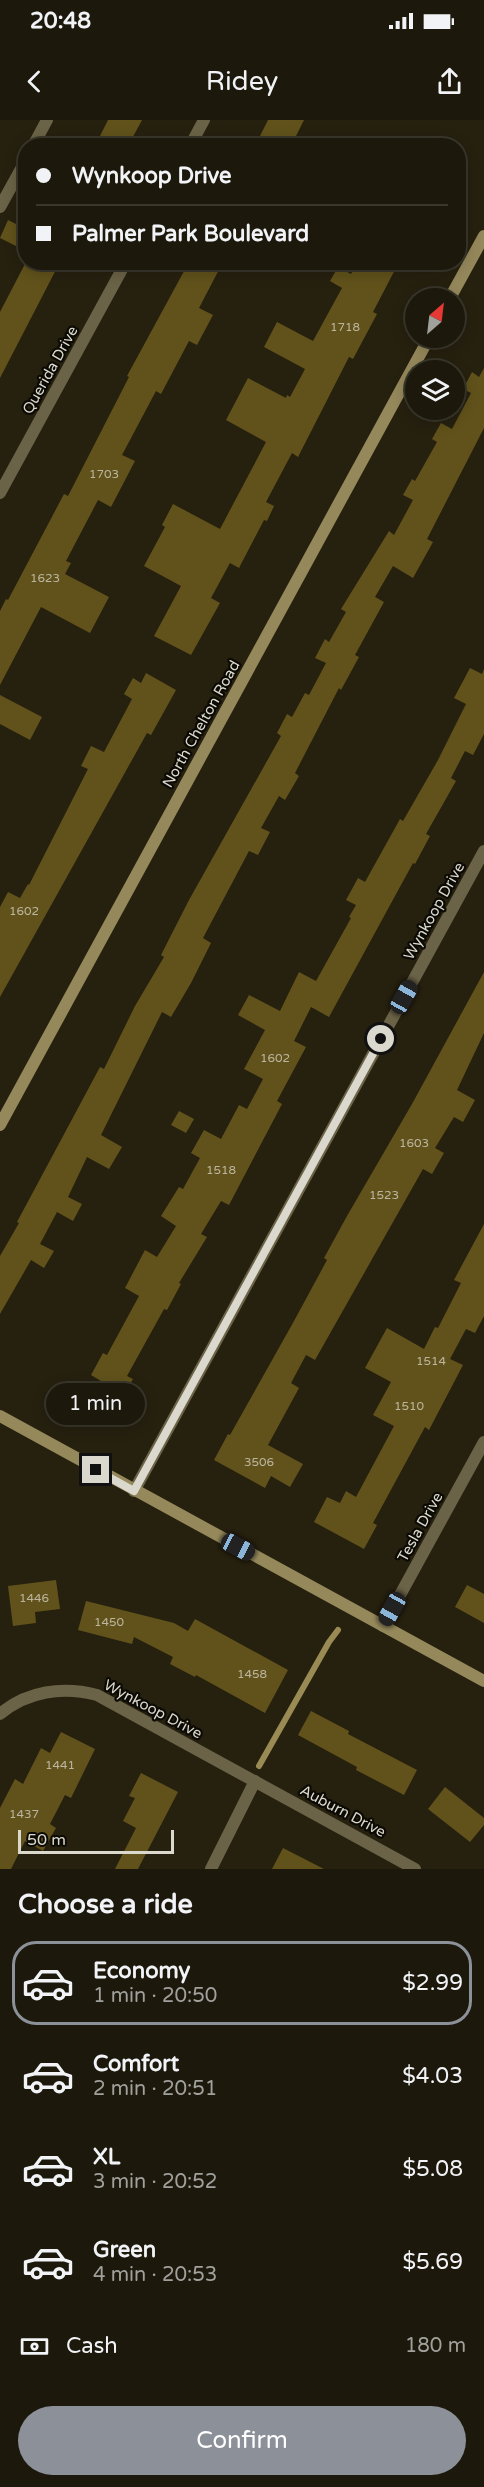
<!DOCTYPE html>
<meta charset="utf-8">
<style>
body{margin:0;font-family:"Varela Round",sans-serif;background:#292519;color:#f1f3f6;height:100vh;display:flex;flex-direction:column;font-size:22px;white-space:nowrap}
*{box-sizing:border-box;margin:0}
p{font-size:20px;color:#a0a09d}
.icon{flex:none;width:33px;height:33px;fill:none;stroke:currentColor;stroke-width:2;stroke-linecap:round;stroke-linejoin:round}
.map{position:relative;height:1749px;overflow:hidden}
.sheet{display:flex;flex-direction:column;background:#1c180b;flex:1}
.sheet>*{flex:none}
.top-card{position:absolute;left:18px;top:18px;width:448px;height:132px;border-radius:24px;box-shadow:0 3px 15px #0003,0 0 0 2px #3a372c;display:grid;align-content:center;height:132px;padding:0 18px;background:#1c180b}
.needle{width:39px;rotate:28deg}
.controls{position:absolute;left:405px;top:168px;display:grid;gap:12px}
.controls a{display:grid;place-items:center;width:60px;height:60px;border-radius:50%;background:#1c180b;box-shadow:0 3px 15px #0003,0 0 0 2px #3a372c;font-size:30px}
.scale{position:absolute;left:18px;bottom:15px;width:156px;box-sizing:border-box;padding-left:6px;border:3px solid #dbd8cd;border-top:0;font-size:16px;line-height:21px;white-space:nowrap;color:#dbd8cd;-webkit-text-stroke:4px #0c0a04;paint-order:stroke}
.end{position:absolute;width:27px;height:27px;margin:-14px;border:8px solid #dbd8cd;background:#111;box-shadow:0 0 0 3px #111}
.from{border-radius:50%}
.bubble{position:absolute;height:42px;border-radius:21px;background:#1c180b;box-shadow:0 3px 15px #0003,0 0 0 2px #3a372c;font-size:20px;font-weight:600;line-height:42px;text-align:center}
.car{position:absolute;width:18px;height:36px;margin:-18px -9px;border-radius:8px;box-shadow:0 0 4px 2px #0007;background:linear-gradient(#222 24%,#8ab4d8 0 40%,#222 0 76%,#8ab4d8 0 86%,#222 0)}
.top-card b{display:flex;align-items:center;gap:21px;height:57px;font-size:22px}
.top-card b+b{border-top:2px solid #3a372c}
.top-card i{width:15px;height:15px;background:#f1f3f6}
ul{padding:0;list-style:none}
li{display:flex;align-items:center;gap:18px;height:84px;margin:0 12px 9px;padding:0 6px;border:3px solid transparent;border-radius:24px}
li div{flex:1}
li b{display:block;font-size:22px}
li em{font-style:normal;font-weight:600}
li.current{border-color:#8c9099}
li>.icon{width:54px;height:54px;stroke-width:1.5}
h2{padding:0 18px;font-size:27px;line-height:72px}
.pay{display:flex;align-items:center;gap:15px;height:66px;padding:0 18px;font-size:22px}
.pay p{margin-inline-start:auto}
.primary-button{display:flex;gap:12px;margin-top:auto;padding:12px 18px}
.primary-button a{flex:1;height:69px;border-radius:36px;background:#8c9099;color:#fff;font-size:24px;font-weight:600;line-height:69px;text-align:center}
.status{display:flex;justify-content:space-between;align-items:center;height:42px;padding:0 30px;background:#1c180b;direction:ltr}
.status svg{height:16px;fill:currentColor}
header{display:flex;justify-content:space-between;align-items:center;height:78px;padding:0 18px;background:#1c180b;font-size:27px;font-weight:600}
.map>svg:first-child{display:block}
</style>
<div class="status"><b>20:48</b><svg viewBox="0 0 49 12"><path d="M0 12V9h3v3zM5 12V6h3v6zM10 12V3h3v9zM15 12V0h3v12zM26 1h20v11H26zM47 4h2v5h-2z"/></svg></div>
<header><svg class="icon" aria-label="back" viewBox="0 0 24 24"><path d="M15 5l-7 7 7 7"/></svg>Ridey<svg class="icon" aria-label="share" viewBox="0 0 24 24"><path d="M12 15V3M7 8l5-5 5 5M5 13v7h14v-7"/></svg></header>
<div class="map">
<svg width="484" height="1749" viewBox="0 0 484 1749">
<rect width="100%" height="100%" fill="#26200f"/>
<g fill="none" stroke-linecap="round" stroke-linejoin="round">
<polyline stroke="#9a8b54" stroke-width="6" points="259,1646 329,1522 338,1510"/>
</g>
<g fill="#61521b">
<polygon points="108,0 142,0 128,26 95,26"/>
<polygon points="268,0 304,0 291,26 255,26"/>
<polygon points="8,100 26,109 26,131 0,118"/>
<polygon points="26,142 60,142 0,258 0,192"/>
<polygon points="189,142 223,142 199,188 213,195 197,225 189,221 161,274 156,271 122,335 135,341 111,387 98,380 66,441 71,443 65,454 109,477 90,513 41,487 0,565 0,491 6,479 8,480 64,374 68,376 129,257 127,256"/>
<polygon points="357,142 399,142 373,192 377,194 353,239 349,237 298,337 292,333 266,382 274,386 267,401 264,400 239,448 230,443 211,478 220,483 191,535 154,516 181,466 144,446 165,407 162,405 173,384 220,409 266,322 226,300 248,258 286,278 287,275 290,277 305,249 264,227 277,202 313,221 342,168 330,161 338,147 351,154"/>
<polygon points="484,248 484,308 427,419 433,422 413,458 393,446 375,477 384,482 355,535 359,537 341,570 339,568 295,653 299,656 285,680 279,676 261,708 270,712 258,735 249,731 203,818 211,823 191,863 171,897 162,892 101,1015 122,1027 109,1049 87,1037 68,1077 82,1084 73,1101 57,1092 40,1124 54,1131 44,1148 31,1140 0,1194 0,1136 19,1103 17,1102 100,947 104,949 135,886 164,837 161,835 189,780 281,616 277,613 287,594 292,597 305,573 309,575 326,543 315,538 325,519 329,522 346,492 341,489 389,411 394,415 413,380 403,375 412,359 415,361 437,322 432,319 441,303 452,309 471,273 463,269 472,252 479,257"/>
<polygon points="470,548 482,554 484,549 484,614 473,635 465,631 451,658 456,661 426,714 430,716 415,744 413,743 329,897 311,887 294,921 306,927 277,981 282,984 229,1085 221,1081 201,1114 207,1117 179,1163 181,1164 167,1190 164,1189 127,1256 133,1259 112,1297 88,1284 101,1261 91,1255 103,1233 107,1235 139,1176 125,1168 145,1130 157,1137 176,1106 161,1096 179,1067 183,1069 200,1038 191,1033 204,1010 221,1019 239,985 247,989 263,959 244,949 265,910 238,895 249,875 280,891 299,852 316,861 351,798 349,797 356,785 346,780 358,758 365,762 400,699 403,701 438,640 466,584 454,578"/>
<polygon points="146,553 176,570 151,615 147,613 0,877 0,787 8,772 20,778 28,764 29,765 88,649 81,646 91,626 104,632 132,579 124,574 133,558 141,563"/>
<polygon points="0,575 42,597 30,620 0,604"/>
<polygon points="484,852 484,913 457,970 475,980 463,1002 454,997 435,1028 444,1033 432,1054 423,1049 315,1240 306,1235 291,1263 299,1268 268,1325 303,1344 290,1367 271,1356 265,1368 214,1340 228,1314 230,1315 294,1201 327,1140 324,1138 347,1096 412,984"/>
<polygon points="179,991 194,999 186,1013 171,1005"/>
<polygon points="484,1104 484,1196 475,1213 466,1209 450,1239 463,1245 429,1310 425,1307 373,1403 377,1405 364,1429 314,1402 327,1377 340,1383 346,1371 356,1377 394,1306 373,1295 391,1262 365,1248 387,1208 424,1229 435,1207 438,1208 461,1163 454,1160"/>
<polygon points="56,1460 60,1489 35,1492 36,1503 13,1506 8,1466"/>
<polygon points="467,1465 484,1474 484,1503 455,1487"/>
<polygon points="86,1481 174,1503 188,1511 195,1499 288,1550 265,1593 196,1555 195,1557 170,1544 173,1537 134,1517 132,1524 78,1510"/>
<polygon points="311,1591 349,1611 348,1614 417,1650 404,1675 356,1650 357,1647 298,1615"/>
<polygon points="61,1612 95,1629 71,1678 65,1675 50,1704 56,1708 43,1731 25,1721 11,1749 0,1749 0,1688 15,1659 23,1664 41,1628 50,1633"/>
<polygon points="141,1653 178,1672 138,1749 115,1749 136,1708 123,1701 135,1678 129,1676"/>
<polygon points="445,1667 484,1698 484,1705 470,1722 428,1689"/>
<polygon points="283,1728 324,1749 272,1749"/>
</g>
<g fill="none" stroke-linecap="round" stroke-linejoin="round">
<g stroke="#6b6347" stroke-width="12">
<polyline points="33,26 47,0"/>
<polyline points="0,87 26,40"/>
</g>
<g stroke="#6b6347" stroke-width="12">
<polyline points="190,26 204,0"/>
<polyline points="0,373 126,142"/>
<polyline points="134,1371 484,731"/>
<polyline points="383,1506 484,1322"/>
<path d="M 0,1594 C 27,1571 63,1566 97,1575 L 415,1749"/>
<polyline points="211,1749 255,1661"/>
</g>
<g stroke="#95885b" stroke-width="12">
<polyline points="450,178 484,116"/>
<polyline points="0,1005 429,218"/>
<polyline points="0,1296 484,1561"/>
</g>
</g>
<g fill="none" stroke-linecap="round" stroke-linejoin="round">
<polyline stroke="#dbd8cd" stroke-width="8" points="96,1350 134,1371 381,919"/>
</g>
<g text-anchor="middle" stroke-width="4.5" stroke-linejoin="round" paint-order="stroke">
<g font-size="12" fill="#bcb6a0">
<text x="345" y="211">1718</text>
<text x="104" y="358">1703</text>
<text x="45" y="462">1623</text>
<text x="24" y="795">1602</text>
<text x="275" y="942">1602</text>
<text x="414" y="1027">1603</text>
<text x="221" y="1054">1518</text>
<text x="384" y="1079">1523</text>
<text x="431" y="1245">1514</text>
<text x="409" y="1290">1510</text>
<text x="259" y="1346">3506</text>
<text x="34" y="1482">1446</text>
<text x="109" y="1506">1450</text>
<text x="252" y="1558">1458</text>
<text x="60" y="1649">1441</text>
<text x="24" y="1698">1437</text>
</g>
<g font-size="15" fill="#dbd8cd" stroke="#0c0a04">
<text transform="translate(50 250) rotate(-61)" y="5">Querida Drive</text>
<text transform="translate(201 604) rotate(-61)" y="5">North Chelton Road</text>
<text transform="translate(434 791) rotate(-61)" y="5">Wynkoop Drive</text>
<text transform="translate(420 1407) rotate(-61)" y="5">Tesla Drive</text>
<text transform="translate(153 1589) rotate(28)" y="5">Wynkoop Drive</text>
<text transform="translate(343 1691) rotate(28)" y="5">Auburn Drive</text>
</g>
</g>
</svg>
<div class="controls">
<a><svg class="needle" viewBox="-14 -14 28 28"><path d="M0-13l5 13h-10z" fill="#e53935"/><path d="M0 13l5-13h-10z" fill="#a0a09d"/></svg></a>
<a><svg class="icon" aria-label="layers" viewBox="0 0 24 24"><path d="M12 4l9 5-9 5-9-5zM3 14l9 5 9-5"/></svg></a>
</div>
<div class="scale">50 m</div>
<i class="end from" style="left:381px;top:919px"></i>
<i class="end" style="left:96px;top:1350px"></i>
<div class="bubble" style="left:46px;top:1263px;width:99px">1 min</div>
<i class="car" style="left:404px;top:877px;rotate:29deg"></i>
<i class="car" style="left:238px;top:1427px;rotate:118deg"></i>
<i class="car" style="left:392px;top:1489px;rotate:209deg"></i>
<div class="top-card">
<b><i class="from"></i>Wynkoop Drive</b>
<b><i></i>Palmer Park Boulevard</b>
</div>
</div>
<section class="sheet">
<h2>Choose a ride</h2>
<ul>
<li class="current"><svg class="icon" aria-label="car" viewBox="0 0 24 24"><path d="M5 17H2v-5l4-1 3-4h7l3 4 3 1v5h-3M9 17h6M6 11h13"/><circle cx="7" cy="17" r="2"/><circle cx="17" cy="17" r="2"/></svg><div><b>Economy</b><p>1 min · 20:50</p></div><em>$2.99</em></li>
<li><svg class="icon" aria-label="car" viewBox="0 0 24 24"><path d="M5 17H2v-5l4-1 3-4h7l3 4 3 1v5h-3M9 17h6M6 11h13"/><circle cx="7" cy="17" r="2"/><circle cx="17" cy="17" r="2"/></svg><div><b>Comfort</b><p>2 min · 20:51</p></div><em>$4.03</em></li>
<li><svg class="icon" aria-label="car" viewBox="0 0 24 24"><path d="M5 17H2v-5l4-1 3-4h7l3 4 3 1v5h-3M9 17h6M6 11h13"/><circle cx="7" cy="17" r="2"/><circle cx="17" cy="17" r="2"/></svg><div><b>XL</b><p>3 min · 20:52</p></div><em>$5.08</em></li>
<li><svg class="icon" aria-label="car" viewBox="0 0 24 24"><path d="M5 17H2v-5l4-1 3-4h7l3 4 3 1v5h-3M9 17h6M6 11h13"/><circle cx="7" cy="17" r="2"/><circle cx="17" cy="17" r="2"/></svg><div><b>Green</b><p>4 min · 20:53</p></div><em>$5.69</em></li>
</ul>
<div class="pay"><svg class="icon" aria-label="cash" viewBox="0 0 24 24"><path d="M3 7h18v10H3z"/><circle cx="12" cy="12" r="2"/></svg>Cash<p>180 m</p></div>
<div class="primary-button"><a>Confirm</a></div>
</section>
